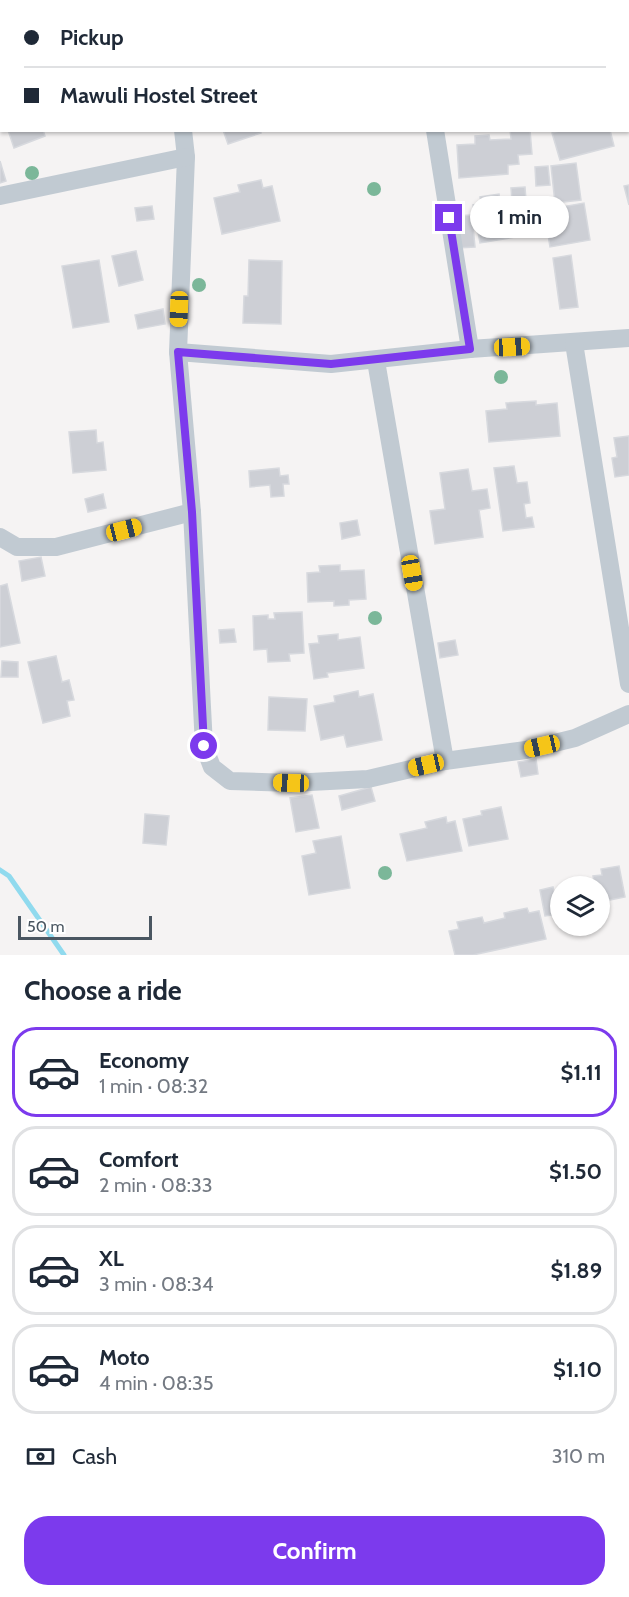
<!DOCTYPE html>
<meta charset="utf-8">
<style>
body{margin:0;font-family:Cabin,sans-serif;background:#f2f2f3;color:#1f2937;height:100vh;display:flex;flex-direction:column;font-size:22px;white-space:nowrap}
*{box-sizing:border-box;margin:0}
p{font-size:20px;color:#747a83}
.icon{flex:none;width:33px;height:33px;fill:none;stroke:currentColor;stroke-width:2;stroke-linecap:round;stroke-linejoin:round}
.map{position:relative;height:955px;overflow:hidden}
.panel{display:flex;flex-direction:column;background:#fff;flex:1}
.panel>*{flex:none}
.top-card{position:absolute;left:0px;top:0px;width:630px;height:132px;box-shadow:0 2px 4px #0004;display:grid;align-content:center;height:132px;padding:0 24px;background:#fff}
.tools{position:absolute;left:550px;top:876px;display:grid;gap:12px}
.tools a{display:grid;place-items:center;width:60px;height:60px;border-radius:50%;background:#fff;box-shadow:0 2px 4px #0004;font-size:30px}
.scale{position:absolute;left:18px;bottom:15px;width:134px;box-sizing:border-box;padding-left:6px;border:3px solid #4a5661;border-top:0;font-size:16px;line-height:21px;white-space:nowrap;color:#4a5661;-webkit-text-stroke:4px #fff;paint-order:stroke}
.end{position:absolute;width:27px;height:27px;margin:-14px;border:8px solid #7c3aed;background:#fff;box-shadow:0 0 0 3px #fff}
.from{border-radius:50%}
.bubble{position:absolute;height:42px;border-radius:21px;background:#fff;box-shadow:0 2px 4px #0004;font-size:20px;font-weight:700;line-height:42px;text-align:center}
.car{position:absolute;width:18px;height:36px;margin:-18px -9px;border-radius:8px;box-shadow:0 0 4px 2px #0007;background:linear-gradient(#f5c518 24%,#345 0 40%,#f5c518 0 76%,#345 0 86%,#f5c518 0)}
.top-card b{display:flex;align-items:center;gap:21px;height:57px;font-size:22px}
.top-card b+b{border-top:2px solid #e0e1e3}
.top-card i{width:15px;height:15px;background:#1f2937}
ul{padding:0;list-style:none}
li{display:flex;align-items:center;gap:18px;height:90px;margin:0 12px 9px;padding:0 12px;border:3px solid #e0e1e3;border-radius:24px}
li div{flex:1}
li b{display:block;font-size:22px}
li em{font-style:normal;font-weight:700}
li.on{border-color:#7c3aed}
li>.icon{width:54px;height:54px;stroke-width:1.5}
h2{padding:0 24px;font-size:27px;line-height:72px}
.pay{display:flex;align-items:center;gap:15px;height:66px;padding:0 24px;font-size:22px}
.pay p{margin-inline-start:auto}
.action{display:flex;gap:12px;margin-top:auto;padding:12px 24px}
.action a{flex:1;height:69px;border-radius:24px;background:#7c3aed;color:#fff;font-size:24px;font-weight:700;line-height:69px;text-align:center}
.map>svg:first-child{display:block}
</style>
<div class="map">
<svg width="629" height="955" viewBox="0 0 629 955">
<rect width="100%" height="100%" fill="#f5f3f3"/>
<g fill="none" stroke-linecap="round" stroke-linejoin="round">
<polyline stroke="#90daee" stroke-width="5" points="0,870 9,876 64,955"/>
</g>
<g fill="#cdcfd5" stroke="#d7d9de" stroke-width="1.5">
<polygon points="61,0 126,0 126,2 62,2"/>
<rect x="477" y="0" width="31" height="2"/>
<polygon points="8,130 43,130 45,136 14,148"/>
<polygon points="223,130 260,130 261,133 228,144"/>
<polygon points="510,130 530,130 532,154 518,155 519,164 508,165 508,174 459,178 457,145 475,144 475,136 489,135 490,140 511,139"/>
<polygon points="562,130 610,130 614,146 560,160 552,133"/>
<polygon points="0,161 6,181 0,183"/>
<polygon points="576,163 581,200 555,203 551,166"/>
<polygon points="548,166 550,185 536,186 535,167"/>
<polygon points="261,180 263,188 272,186 280,221 222,234 214,198 240,192 238,185"/>
<polygon points="629,185 629,205 624,186"/>
<polygon points="525,187 526,200 512,201 511,188"/>
<polygon points="499,194 501,207 521,203 527,235 480,243 473,205 481,204 480,197"/>
<polygon points="584,203 590,240 550,247 544,210"/>
<polygon points="152,206 154,219 137,221 135,208"/>
<polygon points="472,215 475,247 457,248 454,216"/>
<polygon points="136,251 143,280 119,286 112,256"/>
<polygon points="571,255 578,307 560,309 553,258"/>
<polygon points="99,260 109,322 73,328 62,266"/>
<polygon points="249,260 282,261 281,324 243,323 244,296 248,296"/>
<polygon points="163,309 165,324 138,329 135,315"/>
<polygon points="536,401 536,405 557,403 560,436 489,442 486,411 507,409 506,403"/>
<polygon points="96,430 97,443 103,442 106,470 73,473 69,432"/>
<polygon points="629,436 629,475 615,477 612,458 617,457 614,438"/>
<polygon points="514,466 517,483 527,482 530,503 524,504 526,518 532,517 534,527 503,531 494,468"/>
<polygon points="279,468 280,476 288,475 289,484 283,484 284,496 271,497 270,485 250,487 249,471"/>
<polygon points="468,469 472,491 487,489 490,508 479,510 483,537 435,544 430,511 445,509 440,473"/>
<polygon points="103,494 106,508 88,512 85,499"/>
<polygon points="357,520 360,535 342,539 340,523"/>
<polygon points="41,557 45,576 22,581 19,561"/>
<polygon points="340,565 340,571 364,570 366,599 349,600 349,605 334,606 334,601 308,602 307,573 320,572 319,566"/>
<polygon points="7,584 20,643 0,647 0,586"/>
<polygon points="302,612 304,653 289,654 290,661 268,662 267,649 254,650 253,616 268,615 268,619 275,619 274,613"/>
<polygon points="234,629 236,642 220,643 219,630"/>
<polygon points="338,634 338,640 360,637 364,668 327,673 328,677 314,679 309,644 319,643 318,636"/>
<polygon points="455,640 458,655 440,658 438,643"/>
<polygon points="56,656 62,682 69,680 74,700 67,701 70,716 43,723 28,662"/>
<polygon points="2,661 18,662 18,677 1,677"/>
<polygon points="358,691 359,697 373,694 382,740 347,747 344,735 321,740 314,706 335,702 334,696"/>
<polygon points="269,697 307,699 305,731 268,730"/>
<polygon points="536,759 538,774 521,777 518,762"/>
<polygon points="371,787 375,801 342,810 339,796"/>
<polygon points="312,795 319,828 296,832 290,798"/>
<polygon points="501,807 508,839 469,846 463,819 482,815 481,811"/>
<polygon points="145,814 169,816 166,845 143,843"/>
<polygon points="446,817 447,823 455,821 462,851 407,861 400,834 427,828 425,822"/>
<polygon points="341,836 350,888 309,895 302,856 316,853 313,841"/>
<polygon points="619,866 625,897 600,902 600,886 595,886 593,876 602,875 601,869"/>
<polygon points="553,887 559,914 545,916 540,890"/>
<polygon points="527,908 529,913 539,911 546,939 473,955 455,955 449,931 459,929 457,922 482,917 484,923 505,918 504,913"/>
</g>
<g fill="none" stroke-linecap="round" stroke-linejoin="round">
<g stroke="#c1cad2" stroke-width="18">
<polyline points="172,0 172,2"/>
<polyline points="415,0 415,2"/>
<polyline points="628,38 629,38"/>
<polyline points="183,130 186,157 178,352 331,364 470,349 629,338"/>
<polyline points="435,130 470,349"/>
<polyline points="0,196 186,157"/>
<polyline points="574,343 629,684"/>
<polyline points="376,361 445,761"/>
<polyline points="192,512 204,746 212,767 230,781 291,783 368,779 445,761 526,750 575,738 629,714"/>
<polyline points="0,537 17,547 56,547 192,512 178,352"/>
</g>
</g>
<g fill="#7bb799">
<circle cx="32" cy="173" r="7"/>
<circle cx="374" cy="189" r="7"/>
<circle cx="199" cy="285" r="7"/>
<circle cx="501" cy="377" r="7"/>
<circle cx="375" cy="618" r="7"/>
<circle cx="385" cy="873" r="7"/>
</g>
<g fill="none" stroke-linecap="round" stroke-linejoin="round">
<polyline stroke="#7c3aed" stroke-width="8" points="204,746 192,512 178,352 331,364 470,349 449,218"/>
</g>
</svg>
<div class="tools">
<a><svg class="icon" aria-label="layers" viewBox="0 0 24 24"><path d="M12 4l9 5-9 5-9-5zM3 14l9 5 9-5"/></svg></a>
</div>
<div class="scale">50 m</div>
<i class="end from" style="left:204px;top:746px"></i>
<i class="end" style="left:449px;top:218px"></i>
<div class="bubble" style="left:470px;top:196px;width:99px">1 min</div>
<i class="car" style="left:179px;top:309px;rotate:182deg"></i>
<i class="car" style="left:512px;top:347px;rotate:87deg"></i>
<i class="car" style="left:124px;top:530px;rotate:76deg"></i>
<i class="car" style="left:412px;top:573px;rotate:170deg"></i>
<i class="car" style="left:542px;top:746px;rotate:257deg"></i>
<i class="car" style="left:426px;top:765px;rotate:257deg"></i>
<i class="car" style="left:291px;top:783px;rotate:272deg"></i>
<div class="top-card">
<b><i class="from"></i>Pickup</b>
<b><i></i>Mawuli Hostel Street</b>
</div>
</div>
<section class="panel">
<h2>Choose a ride</h2>
<ul>
<li class="on"><svg class="icon" aria-label="car" viewBox="0 0 24 24"><path d="M5 17H2v-5l4-1 3-4h7l3 4 3 1v5h-3M9 17h6M6 11h13"/><circle cx="7" cy="17" r="2"/><circle cx="17" cy="17" r="2"/></svg><div><b>Economy</b><p>1 min · 08:32</p></div><em>$1.11</em></li>
<li><svg class="icon" aria-label="car" viewBox="0 0 24 24"><path d="M5 17H2v-5l4-1 3-4h7l3 4 3 1v5h-3M9 17h6M6 11h13"/><circle cx="7" cy="17" r="2"/><circle cx="17" cy="17" r="2"/></svg><div><b>Comfort</b><p>2 min · 08:33</p></div><em>$1.50</em></li>
<li><svg class="icon" aria-label="car" viewBox="0 0 24 24"><path d="M5 17H2v-5l4-1 3-4h7l3 4 3 1v5h-3M9 17h6M6 11h13"/><circle cx="7" cy="17" r="2"/><circle cx="17" cy="17" r="2"/></svg><div><b>XL</b><p>3 min · 08:34</p></div><em>$1.89</em></li>
<li><svg class="icon" aria-label="car" viewBox="0 0 24 24"><path d="M5 17H2v-5l4-1 3-4h7l3 4 3 1v5h-3M9 17h6M6 11h13"/><circle cx="7" cy="17" r="2"/><circle cx="17" cy="17" r="2"/></svg><div><b>Moto</b><p>4 min · 08:35</p></div><em>$1.10</em></li>
</ul>
<div class="pay"><svg class="icon" aria-label="cash" viewBox="0 0 24 24"><path d="M3 7h18v10H3z"/><circle cx="12" cy="12" r="2"/></svg>Cash<p>310 m</p></div>
<div class="action"><a>Confirm</a></div>
</section>
